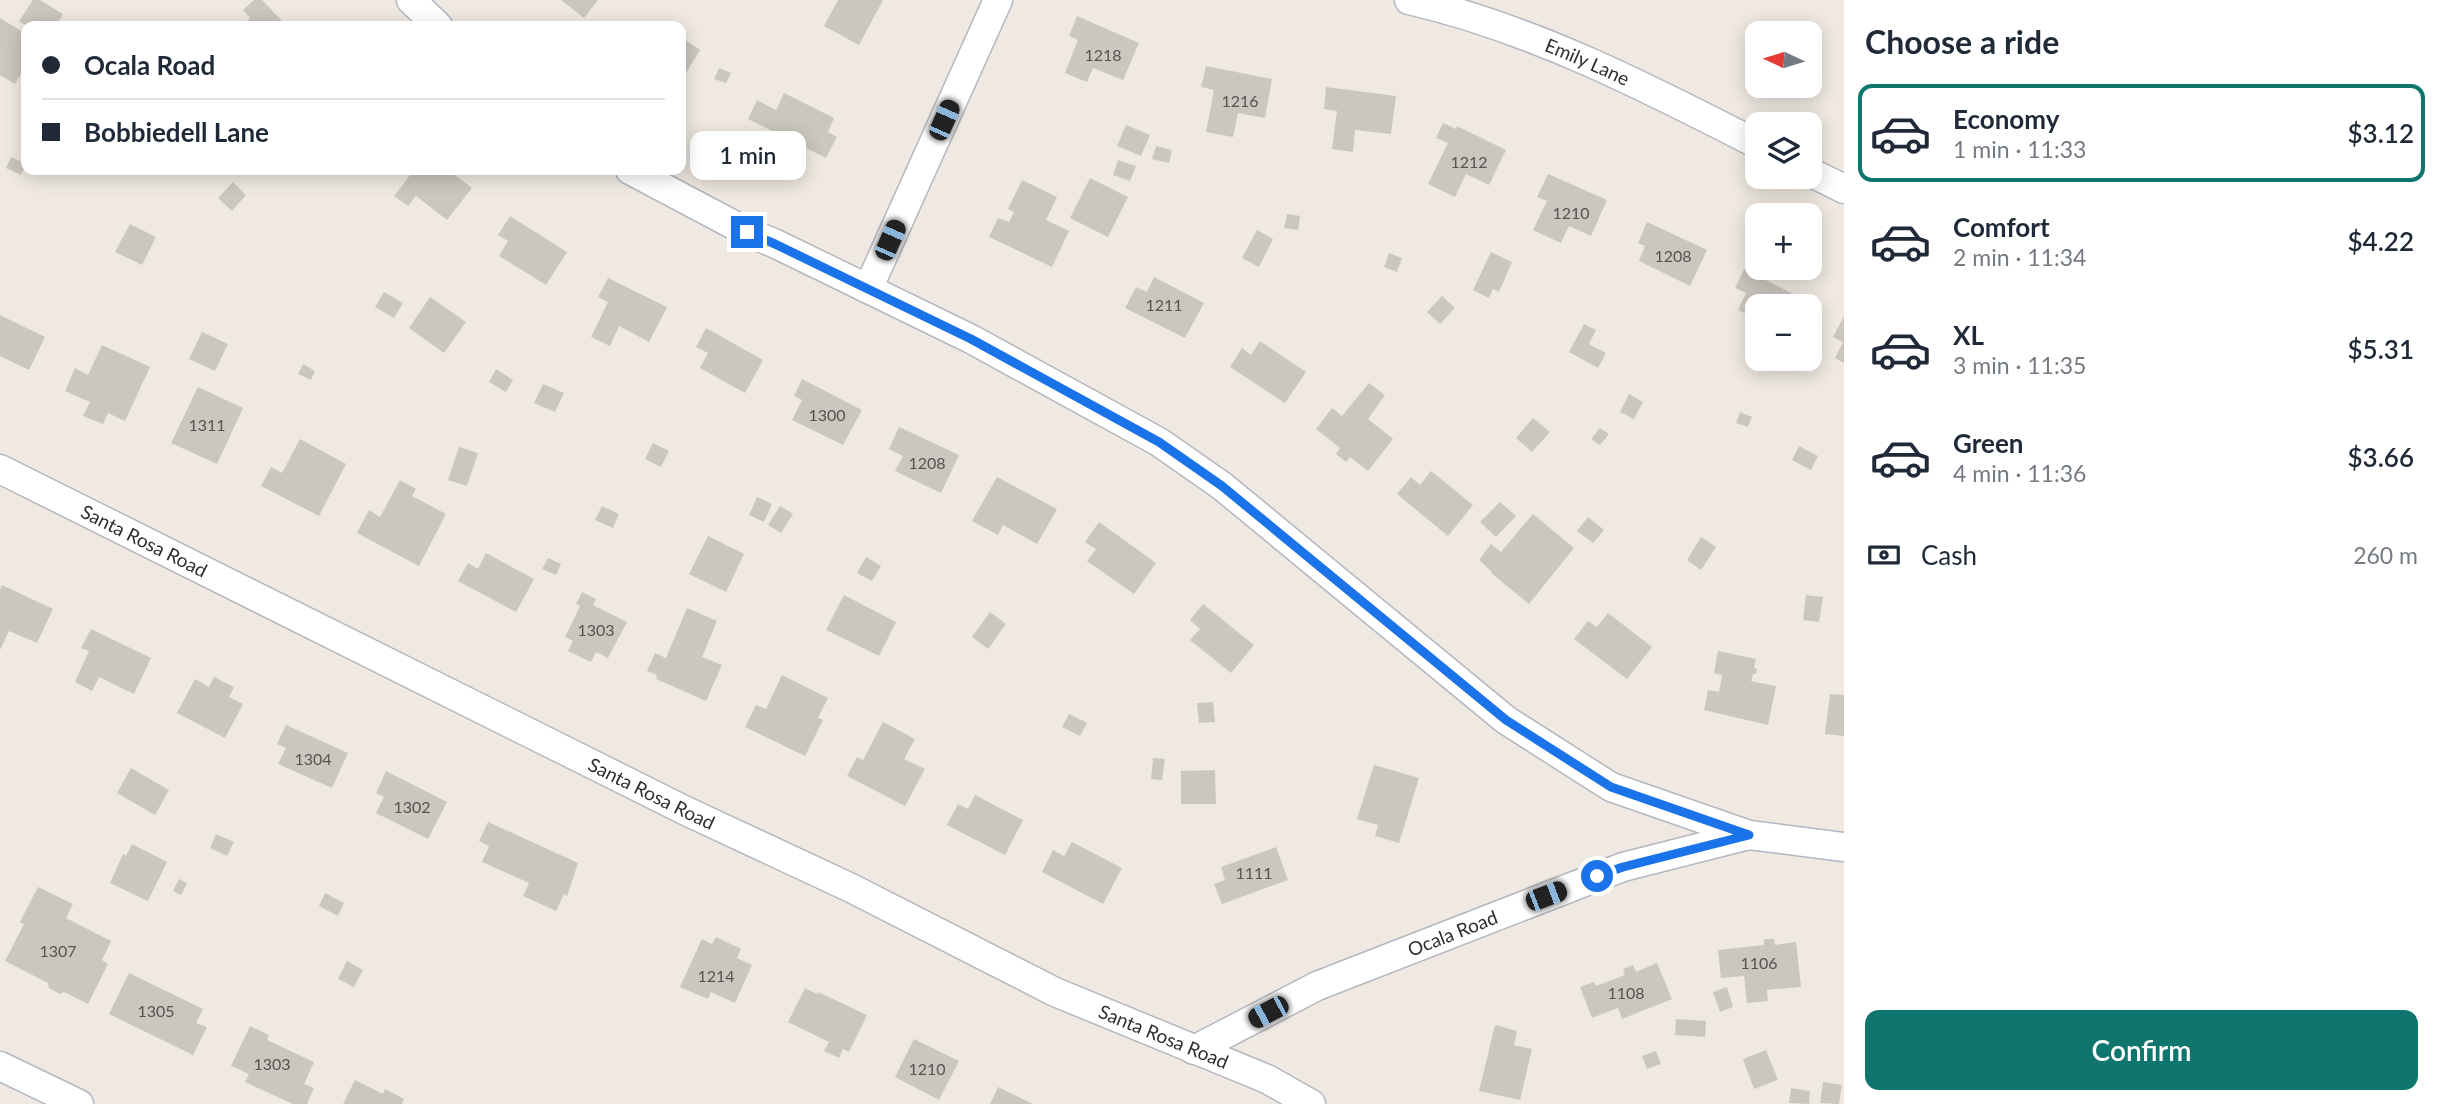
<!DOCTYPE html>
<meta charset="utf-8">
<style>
body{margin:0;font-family:Lato,sans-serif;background:#f2f2f3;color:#1f2937;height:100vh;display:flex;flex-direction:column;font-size:26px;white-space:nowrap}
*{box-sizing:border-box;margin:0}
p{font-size:23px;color:#747a83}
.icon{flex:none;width:38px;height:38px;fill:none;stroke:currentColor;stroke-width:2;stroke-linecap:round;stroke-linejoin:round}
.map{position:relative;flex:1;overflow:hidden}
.details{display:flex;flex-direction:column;background:#fff;width:595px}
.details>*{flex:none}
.top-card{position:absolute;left:21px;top:21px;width:665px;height:154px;border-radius:14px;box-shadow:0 4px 18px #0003;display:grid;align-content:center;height:154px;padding:0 21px;background:#fff}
.needle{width:46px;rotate:274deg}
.tools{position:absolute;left:1745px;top:21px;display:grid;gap:14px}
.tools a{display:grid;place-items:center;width:77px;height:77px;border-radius:14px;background:#fff;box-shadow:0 4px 18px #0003;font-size:35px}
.end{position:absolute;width:32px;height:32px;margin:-16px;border:9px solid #1a73e8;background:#fff;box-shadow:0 0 0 4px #fff}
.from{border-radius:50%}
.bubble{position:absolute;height:49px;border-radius:14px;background:#fff;box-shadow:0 4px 18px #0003;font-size:23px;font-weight:600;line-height:49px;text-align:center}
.car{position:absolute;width:21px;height:42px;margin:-21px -10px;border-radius:9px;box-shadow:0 0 5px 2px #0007;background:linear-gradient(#222 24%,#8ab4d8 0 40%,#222 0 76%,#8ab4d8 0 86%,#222 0)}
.top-card b{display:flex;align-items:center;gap:24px;height:66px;font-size:26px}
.top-card b+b{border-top:2px solid #e0e1e3}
.top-card i{width:18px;height:18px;background:#1f2937}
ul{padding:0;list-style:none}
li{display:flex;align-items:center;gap:21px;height:98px;margin:0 14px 10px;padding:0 7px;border:4px solid transparent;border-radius:14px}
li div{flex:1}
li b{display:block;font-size:26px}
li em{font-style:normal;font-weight:600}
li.on{border-color:#0f766e}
li>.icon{width:63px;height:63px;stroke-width:1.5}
h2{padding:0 21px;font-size:32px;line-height:84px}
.pay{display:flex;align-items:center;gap:18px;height:77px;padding:0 21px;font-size:26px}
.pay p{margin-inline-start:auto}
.primary-button{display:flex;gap:14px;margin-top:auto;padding:14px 21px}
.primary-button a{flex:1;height:80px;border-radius:14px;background:#0f766e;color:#fff;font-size:28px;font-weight:600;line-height:80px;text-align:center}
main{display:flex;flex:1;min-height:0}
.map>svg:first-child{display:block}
</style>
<main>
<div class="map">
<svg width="1844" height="1104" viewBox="0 0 1844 1104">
<rect width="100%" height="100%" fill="#efe9e1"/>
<g fill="#cbc7bf">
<polygon points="33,0 40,0 63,14 56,26 27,26 19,21"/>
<polygon points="254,0 262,0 287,26 241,26 250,18 243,10"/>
<polygon points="561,0 598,0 584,18"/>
<polygon points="838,0 883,0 859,45 824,26"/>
<polygon points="1077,16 1139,43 1123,80 1093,68 1087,82 1065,73 1078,40 1069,36"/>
<polygon points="0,18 26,34 26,65 15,84 0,75"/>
<polygon points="681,37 700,50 681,81"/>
<polygon points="1206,66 1272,79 1265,118 1238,113 1233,137 1206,132 1214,90 1201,87"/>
<polygon points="719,68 731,73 726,83 714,79"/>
<polygon points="1326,87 1396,96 1391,134 1355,130 1353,152 1332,149 1337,111 1324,109"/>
<polygon points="784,93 834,118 828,132 837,137 826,158 748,119 757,100 776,110"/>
<polygon points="1443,123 1456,129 1457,126 1506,150 1489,185 1466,174 1455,197 1428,184 1448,143 1436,138"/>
<polygon points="1126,125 1150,135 1141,156 1117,146"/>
<polygon points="1156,146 1172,150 1169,163 1152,159"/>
<polygon points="11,157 26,164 21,175 6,168"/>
<polygon points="1118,160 1136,166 1130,181 1113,175"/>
<polygon points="414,170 448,170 472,188 447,220 416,196 408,206 394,196"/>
<polygon points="1548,174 1607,200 1591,236 1569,226 1561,243 1533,230 1547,201 1537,197"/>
<polygon points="1090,178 1128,197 1108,237 1070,218"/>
<polygon points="1022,180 1057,197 1046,220 1069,231 1052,267 989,237 998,218 1009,222 1014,212 1008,209"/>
<polygon points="233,182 246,195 232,211 218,198"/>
<polygon points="1287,214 1300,216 1298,230 1284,228"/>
<polygon points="510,216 567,252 546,285 499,256 508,241 498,235"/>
<polygon points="1647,222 1707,250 1690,286 1639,261 1645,246 1638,243"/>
<polygon points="130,224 156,237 142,265 115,252"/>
<polygon points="1257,230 1273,239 1259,267 1242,258"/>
<polygon points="1491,252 1512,262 1499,292 1493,289 1489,298 1473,290"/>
<polygon points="1389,253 1402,258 1397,272 1384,267"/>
<polygon points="1744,269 1803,299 1800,306 1757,306 1757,319 1738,310 1746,293 1735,288"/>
<polygon points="1154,277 1204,303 1185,338 1125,308 1136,287 1147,292"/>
<polygon points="608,278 667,307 649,342 619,326 610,346 591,337 608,302 598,297"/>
<polygon points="384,292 403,303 394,318 375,307"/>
<polygon points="1442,296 1455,308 1440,324 1427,312"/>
<polygon points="430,297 466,322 444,353 409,328"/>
<polygon points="0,315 45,337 29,370 0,356"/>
<polygon points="1844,316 1844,363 1835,358 1843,342 1833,337"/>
<polygon points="1584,324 1596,330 1589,344 1606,353 1598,368 1569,352"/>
<polygon points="706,328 763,360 745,393 700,368 708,353 696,347"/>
<polygon points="202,332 228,344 215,371 189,359"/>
<polygon points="1260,341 1306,372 1285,403 1230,367 1242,348 1251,355"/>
<polygon points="102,345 150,367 125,421 108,413 103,424 83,416 90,402 65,391 75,368 88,375"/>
<polygon points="303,364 315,371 311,380 298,374"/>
<polygon points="496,369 513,380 506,392 489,382"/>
<polygon points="802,379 862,410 843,445 792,420 802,400 794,396"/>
<polygon points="1369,383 1385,395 1368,419 1393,439 1368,471 1350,457 1346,462 1336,454 1340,448 1316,429 1332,408 1342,416"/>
<polygon points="543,384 564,393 555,412 534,403"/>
<polygon points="198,387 243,408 217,464 171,443"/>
<polygon points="1629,394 1643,402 1634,419 1620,412"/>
<polygon points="1740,412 1752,417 1748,427 1736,423"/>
<polygon points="1533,418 1550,432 1532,452 1516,438"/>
<polygon points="899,427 959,455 941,493 895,471 903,456 889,449"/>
<polygon points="1600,428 1609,434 1600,445 1591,439"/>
<polygon points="300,439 346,464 319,516 261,486 271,467 282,473"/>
<polygon points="653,443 669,451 661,467 645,459"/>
<polygon points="1799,446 1818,456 1811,470 1792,460"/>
<polygon points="459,447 478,453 467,486 448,480"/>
<polygon points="1431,471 1473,505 1448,536 1397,494 1411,477 1420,485"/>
<polygon points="997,477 1057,509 1037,544 1003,525 998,535 972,521"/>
<polygon points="400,480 416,489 412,496 446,514 419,566 357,533 369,510 380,517"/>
<polygon points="757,497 772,504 764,522 749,515"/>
<polygon points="1500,502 1516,516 1496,537 1480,522"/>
<polygon points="602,506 619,514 613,528 595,520"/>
<polygon points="780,506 793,514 781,533 768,525"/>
<polygon points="1533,514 1574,548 1529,604 1491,573 1492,572 1479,560 1491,544 1501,552"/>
<polygon points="1588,517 1604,530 1593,543 1577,531"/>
<polygon points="1099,522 1156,563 1134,594 1087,561 1096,549 1085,542"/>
<polygon points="708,536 744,554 726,592 689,574"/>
<polygon points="1701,537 1716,547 1701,570 1687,560"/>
<polygon points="486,553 534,579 516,612 458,581 468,563 478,569"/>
<polygon points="866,557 881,566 872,581 857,573"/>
<polygon points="548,558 561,564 556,575 542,569"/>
<polygon points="2,585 53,609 37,643 9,631 0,650 0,590"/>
<polygon points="582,592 596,599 593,605 627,622 608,658 596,652 591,662 568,651 573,641 565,637 580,606 576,604"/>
<polygon points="844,595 896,622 879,656 826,630"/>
<polygon points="1806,595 1823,597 1819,622 1803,620"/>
<polygon points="1203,604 1254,645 1231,673 1190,640 1200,629 1190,620"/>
<polygon points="687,608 717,621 702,657 722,665 706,701 656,679 657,675 647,671 655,653 666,658"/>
<polygon points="990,612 1006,624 988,649 972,637"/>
<polygon points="1608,613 1652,647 1627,679 1574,639 1588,621 1597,627"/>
<polygon points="91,629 151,658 134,694 99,677 92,691 75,682 89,651 81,648"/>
<polygon points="1718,651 1756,659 1754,668 1757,669 1756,674 1753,674 1751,681 1776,686 1768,725 1704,710 1708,690 1719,692 1722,675 1714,673"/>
<polygon points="782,675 828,698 818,718 823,720 805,756 745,727 756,705 766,709"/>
<polygon points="214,677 234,687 229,697 243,704 225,738 177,713 195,679 209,687"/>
<polygon points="1830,694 1844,695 1844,736 1825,734"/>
<polygon points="1213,702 1215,722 1199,723 1197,703"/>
<polygon points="1069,714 1087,723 1080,736 1062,727"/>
<polygon points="883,722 915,739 904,759 925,769 905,806 847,776 857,757 863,760"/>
<polygon points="286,725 348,753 332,788 278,764 286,748 277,744"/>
<polygon points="1153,758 1165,759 1162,780 1151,779"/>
<polygon points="1374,765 1419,778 1399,843 1375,836 1378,825 1357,819"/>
<polygon points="131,768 169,790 155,815 117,793"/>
<polygon points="1215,770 1216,804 1181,804 1181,771"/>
<polygon points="386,771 447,802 428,839 376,813 384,797 376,793"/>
<polygon points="975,795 1023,820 1005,855 947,825 958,804 968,809"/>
<polygon points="488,822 578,863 567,896 564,894 556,911 523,896 529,883 482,862 489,846 479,841"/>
<polygon points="216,834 234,842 227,856 210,848"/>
<polygon points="1072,842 1122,868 1103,904 1042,872 1053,850 1064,856"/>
<polygon points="132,844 167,862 148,901 110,883 123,854 126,856"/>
<polygon points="1276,847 1288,880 1222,904 1214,884 1225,880 1221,867"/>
<polygon points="179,879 187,883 181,895 173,891"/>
<polygon points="38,887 73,904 66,918 111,941 102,960 108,964 88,1004 64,992 60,994 49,988 48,983 5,961 24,924 20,922"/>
<polygon points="325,893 344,903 338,916 319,906"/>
<polygon points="716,937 741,949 737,958 752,965 735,1003 711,992 708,999 680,987 702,939 712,944"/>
<polygon points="1764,939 1774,939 1775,945 1796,942 1801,987 1767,990 1768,1001 1747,1003 1744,976 1721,978 1718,950 1764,945"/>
<polygon points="347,961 363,970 354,987 338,979"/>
<polygon points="1657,963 1672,999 1622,1019 1618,1008 1592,1018 1580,987 1594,982 1596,986 1625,975 1623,969 1633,965 1636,972"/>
<polygon points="129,973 203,1009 196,1023 207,1027 193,1055 109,1014"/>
<polygon points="1727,987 1733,1007 1720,1012 1713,992"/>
<polygon points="805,988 817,994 818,992 867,1015 849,1052 843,1049 839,1058 824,1051 829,1042 788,1022"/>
<polygon points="1676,1019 1706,1021 1705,1037 1675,1035"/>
<polygon points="1495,1025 1517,1031 1514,1045 1532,1049 1520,1100 1479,1091"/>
<polygon points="250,1026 269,1035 267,1040 314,1062 304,1084 314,1088 307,1104 293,1104 245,1082 249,1074 231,1066"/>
<polygon points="914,1039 959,1061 939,1100 895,1077"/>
<polygon points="1766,1050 1778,1080 1754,1089 1743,1059"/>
<polygon points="1656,1051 1661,1064 1647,1069 1642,1056"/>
<polygon points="355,1080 383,1094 385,1089 404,1099 402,1104 343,1104"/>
<polygon points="1823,1082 1842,1085 1839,1104 1820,1103"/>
<polygon points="998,1087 1033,1104 990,1104"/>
<polygon points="1791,1088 1810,1091 1809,1104 1789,1103"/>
</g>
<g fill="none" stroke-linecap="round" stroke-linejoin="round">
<defs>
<g id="street">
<polyline points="411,0 438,26"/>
<path id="s1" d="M 1409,0 C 1531,28 1646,87 1757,144"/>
<polyline points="630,170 747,232 776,244 971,339 1159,442 1222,486 1506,720 1611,787 1749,835"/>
<polyline points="1810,172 1844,189"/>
<polyline points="868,289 998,0"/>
<path id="s2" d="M 0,469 L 686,811 L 851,888 L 1055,992 L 1267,1079 L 1311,1104"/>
<path id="s3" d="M 1194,1050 L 1317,986 L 1623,867 L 1749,835 L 1844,847"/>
<polyline points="0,1066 79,1104"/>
</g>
</defs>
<use href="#street" stroke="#b4b7c1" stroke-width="31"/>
<use href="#street" stroke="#fff" stroke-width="28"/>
</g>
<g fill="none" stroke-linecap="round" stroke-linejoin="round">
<polyline stroke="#1a73e8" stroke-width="9" points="747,232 775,244 971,339 1159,442 1222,486 1506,720 1611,787 1749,835 1623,867 1597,876"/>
</g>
<g text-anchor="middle" stroke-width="5" stroke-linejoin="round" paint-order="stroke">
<g font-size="16" fill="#555452">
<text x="1103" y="61">1218</text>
<text x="1240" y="107">1216</text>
<text x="1469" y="168">1212</text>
<text x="1571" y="219">1210</text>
<text x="1673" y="262">1208</text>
<text x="1164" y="311">1211</text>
<text x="827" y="421">1300</text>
<text x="207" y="431">1311</text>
<text x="927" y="469">1208</text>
<text x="596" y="636">1303</text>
<text x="313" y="765">1304</text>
<text x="412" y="813">1302</text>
<text x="1254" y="879">1111</text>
<text x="58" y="957">1307</text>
<text x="1759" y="969">1106</text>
<text x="716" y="982">1214</text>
<text x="1626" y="999">1108</text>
<text x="156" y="1017">1305</text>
<text x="272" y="1070">1303</text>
<text x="927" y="1075">1210</text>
</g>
<g font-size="19" fill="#2e2e2e" stroke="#fff">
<text dy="7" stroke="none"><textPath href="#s1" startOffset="189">Emily Lane</textPath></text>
<text dy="7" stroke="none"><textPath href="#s2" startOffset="161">Santa Rosa Road</textPath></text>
<text dy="7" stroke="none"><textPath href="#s2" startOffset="728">Santa Rosa Road</textPath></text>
<text dy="7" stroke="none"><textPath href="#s3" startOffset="284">Ocala Road</textPath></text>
<text dy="7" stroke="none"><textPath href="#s2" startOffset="1295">Santa Rosa Road</textPath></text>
</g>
</g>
</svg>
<div class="tools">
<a><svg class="needle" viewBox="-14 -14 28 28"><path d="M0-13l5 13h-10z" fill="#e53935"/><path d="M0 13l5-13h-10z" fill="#747a83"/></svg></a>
<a><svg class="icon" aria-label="layers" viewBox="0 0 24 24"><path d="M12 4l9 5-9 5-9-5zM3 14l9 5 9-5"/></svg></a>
<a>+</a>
<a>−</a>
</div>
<i class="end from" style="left:1597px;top:876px"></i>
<i class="end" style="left:747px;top:232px"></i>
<div class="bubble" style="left:690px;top:131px;width:116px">1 min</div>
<i class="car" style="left:944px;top:120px;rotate:24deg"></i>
<i class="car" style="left:890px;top:240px;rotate:24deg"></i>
<i class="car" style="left:1546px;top:896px;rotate:69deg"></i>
<i class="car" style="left:1268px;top:1012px;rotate:242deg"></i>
<div class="top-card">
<b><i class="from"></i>Ocala Road</b>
<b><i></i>Bobbiedell Lane</b>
</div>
</div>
<section class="details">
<h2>Choose a ride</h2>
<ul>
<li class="on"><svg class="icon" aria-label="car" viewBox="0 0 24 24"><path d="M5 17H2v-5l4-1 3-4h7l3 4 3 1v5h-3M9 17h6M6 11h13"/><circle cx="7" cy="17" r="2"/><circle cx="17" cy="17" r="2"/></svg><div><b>Economy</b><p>1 min · 11:33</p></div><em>$3.12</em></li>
<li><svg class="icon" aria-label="car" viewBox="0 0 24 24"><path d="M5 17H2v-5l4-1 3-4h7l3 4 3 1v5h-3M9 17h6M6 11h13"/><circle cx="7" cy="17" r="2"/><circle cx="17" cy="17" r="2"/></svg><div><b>Comfort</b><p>2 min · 11:34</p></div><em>$4.22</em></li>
<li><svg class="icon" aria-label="car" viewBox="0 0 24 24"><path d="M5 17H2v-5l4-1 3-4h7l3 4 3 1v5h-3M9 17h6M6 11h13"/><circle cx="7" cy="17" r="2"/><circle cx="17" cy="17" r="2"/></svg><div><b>XL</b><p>3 min · 11:35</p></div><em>$5.31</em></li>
<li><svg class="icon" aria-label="car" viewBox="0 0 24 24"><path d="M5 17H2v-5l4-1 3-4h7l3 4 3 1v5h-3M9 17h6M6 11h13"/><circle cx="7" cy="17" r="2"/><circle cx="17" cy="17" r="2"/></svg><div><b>Green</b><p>4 min · 11:36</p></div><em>$3.66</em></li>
</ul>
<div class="pay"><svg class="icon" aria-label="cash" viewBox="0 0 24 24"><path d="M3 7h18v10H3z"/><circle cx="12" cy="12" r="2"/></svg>Cash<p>260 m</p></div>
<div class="primary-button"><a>Confirm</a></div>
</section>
</main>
